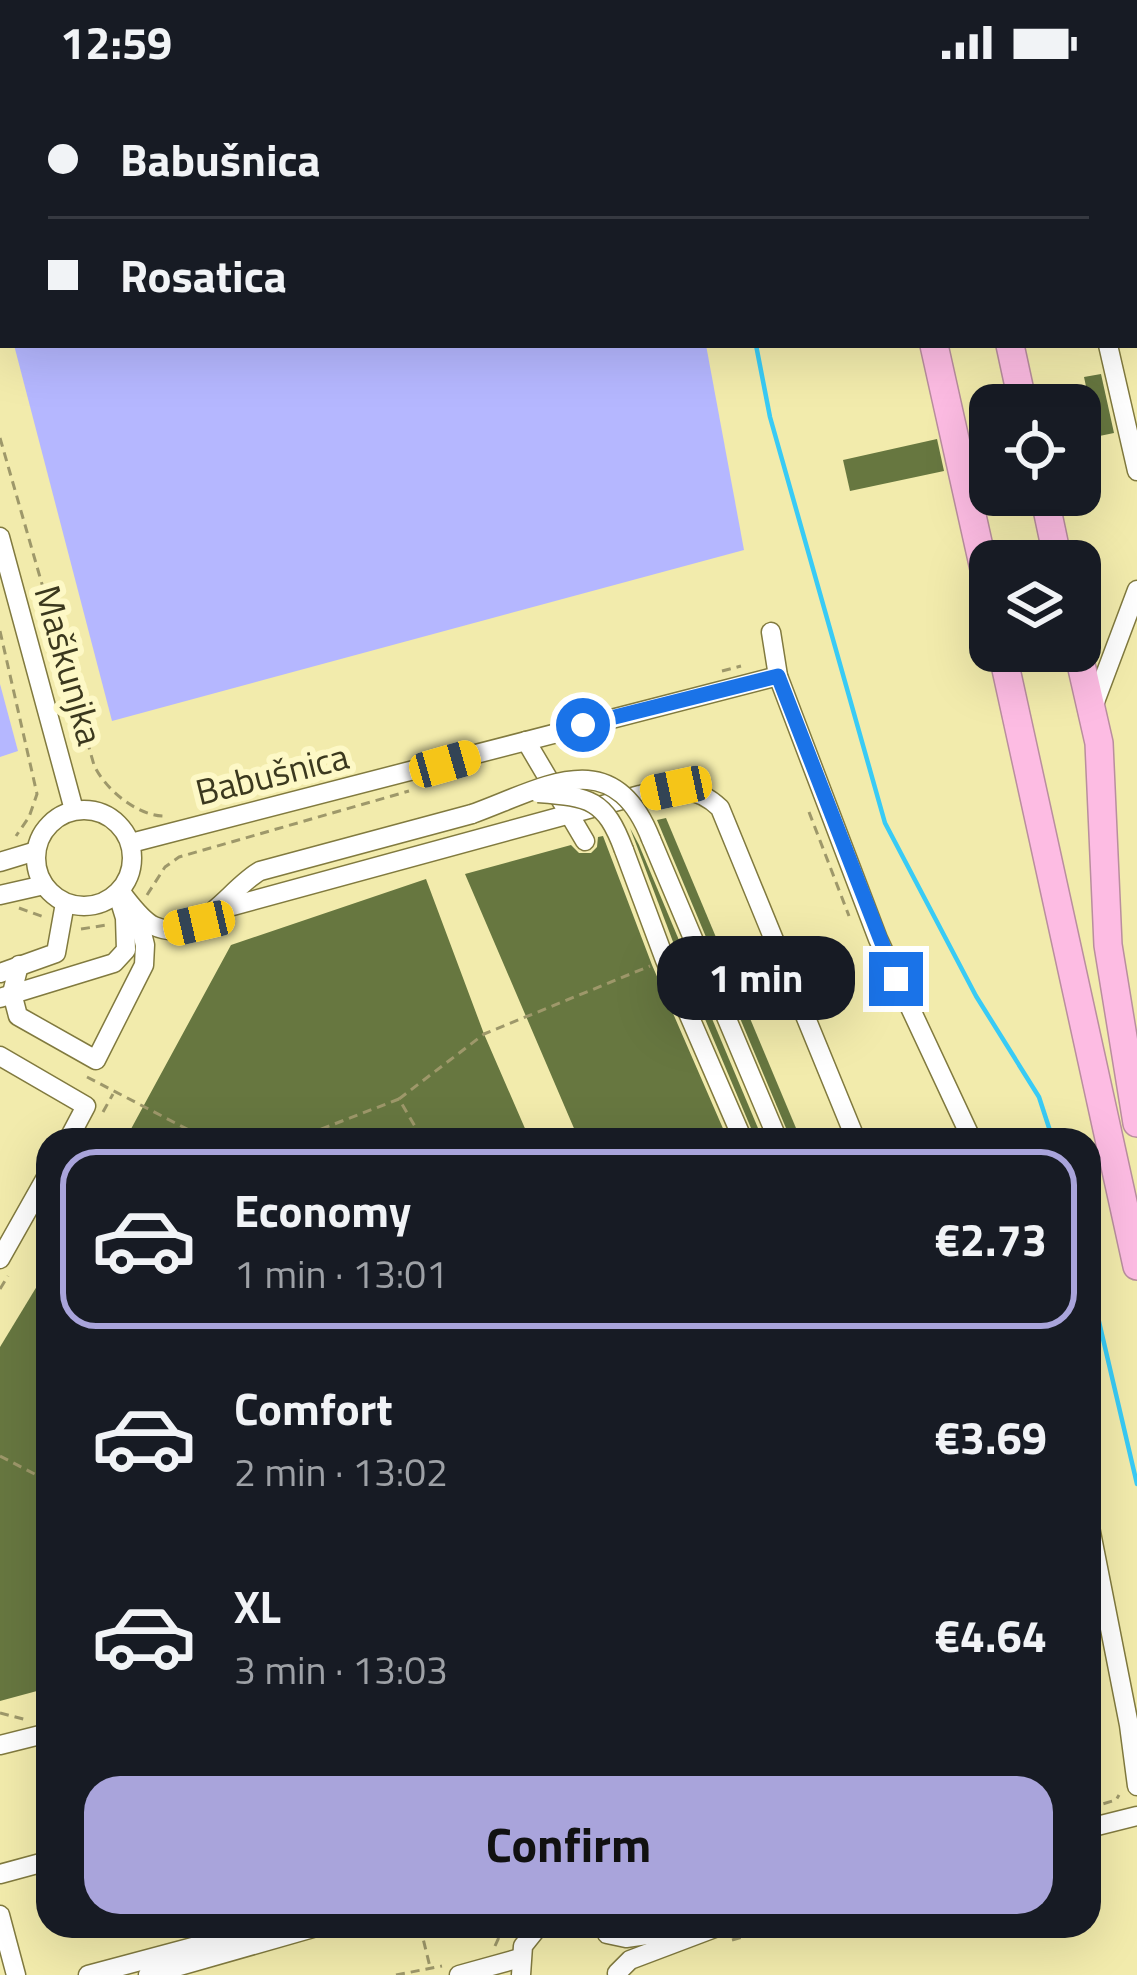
<!DOCTYPE html>
<meta charset="utf-8">
<style>
body{margin:0;font-family:"Titillium Web",sans-serif;background:#242831;color:#f1f3f6;height:100vh;display:flex;flex-direction:column;font-size:45px;white-space:nowrap}
*{box-sizing:border-box;margin:0}
p{font-size:39px;color:#9ea1a6}
.icon{flex:none;width:66px;height:66px;fill:none;stroke:currentColor;stroke-width:2;stroke-linecap:round;stroke-linejoin:round}
.map{position:relative;flex:1;overflow:hidden}
.side{position:absolute;left:36px;top:1044px;width:1065px;height:810px;display:flex;flex-direction:column;background:#171b24;border-radius:36px;box-shadow:0 12px 48px #0002}
.side>*{flex:none}
.top-card{position:absolute;left:0px;top:0px;width:1137px;height:264px;box-shadow:0 12px 48px #0002;display:grid;align-content:center;height:264px;padding:0 48px;background:#171b24}
.fabs{position:absolute;left:969px;top:300px;display:grid;gap:24px}
.fabs a{display:grid;place-items:center;width:132px;height:132px;border-radius:24px;background:#171b24;box-shadow:0 12px 48px #0002;font-size:60px}
.end{position:absolute;width:54px;height:54px;margin:-27px;border:15px solid #1a73e8;background:#fff;box-shadow:0 0 0 6px #fff}
.from{border-radius:50%}
.bubble{position:absolute;height:84px;border-radius:36px;background:#171b24;box-shadow:0 12px 48px #0002;font-size:39px;font-weight:700;line-height:84px;text-align:center}
.car{position:absolute;width:36px;height:72px;margin:-36px -18px;border-radius:15px;box-shadow:0 0 9px 3px #0007;background:linear-gradient(#f5c518 24%,#345 0 40%,#f5c518 0 76%,#345 0 86%,#f5c518 0)}
.top-card b{display:flex;align-items:center;gap:42px;height:114px;font-size:45px}
.top-card b+b{border-top:3px solid #363941}
.top-card i{width:30px;height:30px;background:#f1f3f6}
ul{padding:21px 0 0;list-style:none}
li{display:flex;align-items:center;gap:36px;height:180px;margin:0 24px 18px;padding:0 24px;border:6px solid transparent;border-radius:36px}
li div{flex:1}
li b{display:block;font-size:45px}
li em{font-style:normal;font-weight:700}
li.selected{border-color:#a9a4db}
li>.icon{width:108px;height:108px;stroke-width:1.5}
.cta{display:flex;gap:24px;margin-top:auto;padding:24px 48px}
.cta a{flex:1;height:138px;border-radius:36px;background:#a9a4db;color:#111;font-size:48px;font-weight:700;line-height:138px;text-align:center}
.status{display:flex;justify-content:space-between;align-items:center;height:84px;padding:0 60px;background:#171b24;direction:ltr}
.status svg{height:33px;fill:currentColor}
.map>svg:first-child{display:block}
</style>
<div class="status"><b>12:59</b><svg viewBox="0 0 49 12"><path d="M0 12V9h3v3zM5 12V6h3v6zM10 12V3h3v9zM15 12V0h3v12zM26 1h20v11H26zM47 4h2v5h-2z"/></svg></div>
<div class="map">
<svg width="1137" height="1891" viewBox="0 0 1137 1891">
<rect width="100%" height="100%" fill="#f2ebac"/>
<g fill="#b5b7ff">
<polygon points="0,0 688,0 3,3 3,217"/>
<polygon points="14,261 706,261 744,466 112,637"/>
<polygon points="0,600 18,667 0,673"/>
</g>
<g fill="none" stroke-linecap="round" stroke-linejoin="round">
<g stroke="#39cbf5" stroke-width="4.5">
<polyline points="735,3 735,0"/>
<polyline points="756,261 770,333 885,739 976,912 1039,1013 1053,1056"/>
<polyline points="1089,1195 1137,1400"/>
</g>
</g>
<g fill="#677740">
<polygon points="1101,290 1114,349 1080,356 1080,323 1090,321 1084,293"/>
<polygon points="990,343 990,376 979,379 972,347"/>
<polygon points="937,355 944,387 850,407 843,376"/>
<polygon points="666,734 801,1056 791,1056 657,736"/>
<polygon points="630,744 639,761 763,1056 756,1056 678,871"/>
<polygon points="603,752 652,881 728,1056 579,1056 465,790 571,761 579,769 591,769 597,763 598,753"/>
<polygon points="426,795 484,950 530,1056 125,1056 231,861"/>
<polygon points="48,1184 48,1604 0,1617 0,1263"/>
</g>
<g fill="none" stroke-linecap="round" stroke-linejoin="round">
<defs>
<g id="minor">
<polyline points="1108,261 1137,387"/>
<polyline points="0,453 74,726"/>
<polyline points="771,548 778,592 878,855 972,1056"/>
<polyline points="1093,623 1137,506"/>
<polyline points="526,657 585,757"/>
<circle cx="84" cy="774" r="48"/>
<polyline points="651,755 778,1056"/>
<polyline points="131,759 778,592"/>
<polyline points="624,766 665,876 743,1056"/>
<polyline points="0,778 36,767"/>
<path d="M 120,807 C 129,818 141,836 154,842 C 198,862 229,804 260,787 L 472,730"/>
<polyline points="0,811 44,801"/>
<path d="M 214,827 L 640,711 C 673,705 695,700 720,724 L 856,1056"/>
<polyline points="19,881 12,909 18,932 96,976 144,881 145,861 137,829"/>
<polyline points="0,889 56,869 65,819"/>
<polyline points="0,914 114,879 126,866 125,834 118,811"/>
<polyline points="0,972 86,1022 68,1056"/>
<polyline points="0,1175 48,1090"/>
<polyline points="1089,1438 1129,1641 1137,1702"/>
<polyline points="0,1661 48,1649"/>
<polyline points="1089,1744 1137,1732"/>
<polyline points="0,1790 48,1777"/>
<polyline points="0,1831 16,1891"/>
<polyline points="607,1850 626,1854 695,1844"/>
<polyline points="617,1889 630,1876 720,1842"/>
<polyline points="88,1891 271,1842"/>
<polyline points="148,1891 320,1842"/>
<polyline points="459,1891 520,1874"/>
<polyline points="521,1891 523,1862 539,1842"/>
</g>
<g id="highway">
<polyline points="876,0 877,3"/>
<polyline points="941,0 942,3"/>
<polyline points="934,261 990,512"/>
<polyline points="1010,261 1023,321"/>
<polyline points="1044,411 1058,477"/>
<polyline points="1002,567 1137,1182"/>
<polyline points="1078,567 1099,659 1108,861 1137,1039"/>
</g>
</defs>
<use href="#minor" stroke="#817a3f" stroke-width="21"/>
<use href="#highway" stroke="#b98e9e" stroke-width="30"/>
<g stroke="#9e986a" stroke-width="3" stroke-dasharray="9 6" stroke-linecap="butt">
<path d="M 0,354 L 94,681 C 105,705 136,731 163,732"/>
<polyline points="0,547 37,710 29,733 16,752"/>
<polyline points="722,587 741,582"/>
<polyline points="809,728 849,832"/>
<polyline points="147,811 165,783 179,773 409,707"/>
<polyline points="19,824 44,833"/>
<polyline points="81,845 107,841"/>
<polyline points="87,993 208,1056"/>
<polyline points="399,1015 484,950 650,882"/>
<polyline points="103,1028 113,1010"/>
<polyline points="293,1056 399,1015 423,1056"/>
<polyline points="0,1205 8,1192"/>
<polyline points="0,1372 48,1397"/>
<polyline points="48,1470 48,1481"/>
<polyline points="0,1629 27,1636"/>
<polyline points="1089,1724 1116,1716 1119,1711"/>
<polyline points="420,1842 430,1883"/>
<polyline points="732,1856 782,1842"/>
<polyline points="495,1862 504,1842"/>
<polyline points="396,1891 442,1882"/>
</g>
<use href="#minor" stroke="#fff" stroke-width="18"/>
<use href="#highway" stroke="#fdbce3" stroke-width="27"/>
<defs>
<g id="minor-bridge">
<path d="M 538,709 C 590,713 605,715 624,766"/>
<path d="M 472,730 C 546,703 613,658 651,755"/>
</g>
</defs>
<use href="#minor-bridge" stroke="#817a3f" stroke-width="21" stroke-linecap="butt"/>
<use href="#minor-bridge" stroke="#fff" stroke-width="18"/>
</g>
<g fill="none" stroke-linecap="round" stroke-linejoin="round">
<polyline stroke="#1a73e8" stroke-width="15" points="583,641 778,592 896,895"/>
</g>
<g text-anchor="middle" stroke-width="12" stroke-linejoin="round" paint-order="stroke">
<g font-size="36" fill="#3b381e" stroke="#fdf8c6">
<text transform="translate(69 581) rotate(74)" y="13">Maškunjka</text>
<text transform="translate(272 690) rotate(-14)" y="13">Babušnica</text>
</g>
</g>
</svg>
<div class="fabs">
<a><svg class="icon" aria-label="locate" viewBox="0 0 24 24"><circle cx="12" cy="12" r="6"/><path d="M12 2v4M12 18v4M2 12h4M18 12h4"/></svg></a>
<a><svg class="icon" aria-label="layers" viewBox="0 0 24 24"><path d="M12 4l9 5-9 5-9-5zM3 14l9 5 9-5"/></svg></a>
</div>
<i class="end from" style="left:583px;top:641px"></i>
<i class="end" style="left:896px;top:895px"></i>
<div class="bubble" style="left:657px;top:852px;width:198px">1 min</div>
<i class="car" style="left:445px;top:680px;rotate:74deg"></i>
<i class="car" style="left:676px;top:704px;rotate:258deg"></i>
<i class="car" style="left:199px;top:839px;rotate:257deg"></i>
<div class="top-card">
<b><i class="from"></i>Babušnica</b>
<b><i></i>Rosatica</b>
</div>
<section class="side">
<ul>
<li class="selected"><svg class="icon" aria-label="car" viewBox="0 0 24 24"><path d="M5 17H2v-5l4-1 3-4h7l3 4 3 1v5h-3M9 17h6M6 11h13"/><circle cx="7" cy="17" r="2"/><circle cx="17" cy="17" r="2"/></svg><div><b>Economy</b><p>1 min · 13:01</p></div><em>€2.73</em></li>
<li><svg class="icon" aria-label="car" viewBox="0 0 24 24"><path d="M5 17H2v-5l4-1 3-4h7l3 4 3 1v5h-3M9 17h6M6 11h13"/><circle cx="7" cy="17" r="2"/><circle cx="17" cy="17" r="2"/></svg><div><b>Comfort</b><p>2 min · 13:02</p></div><em>€3.69</em></li>
<li><svg class="icon" aria-label="car" viewBox="0 0 24 24"><path d="M5 17H2v-5l4-1 3-4h7l3 4 3 1v5h-3M9 17h6M6 11h13"/><circle cx="7" cy="17" r="2"/><circle cx="17" cy="17" r="2"/></svg><div><b>XL</b><p>3 min · 13:03</p></div><em>€4.64</em></li>
</ul>
<div class="cta"><a>Confirm</a></div>
</section>
</div>
